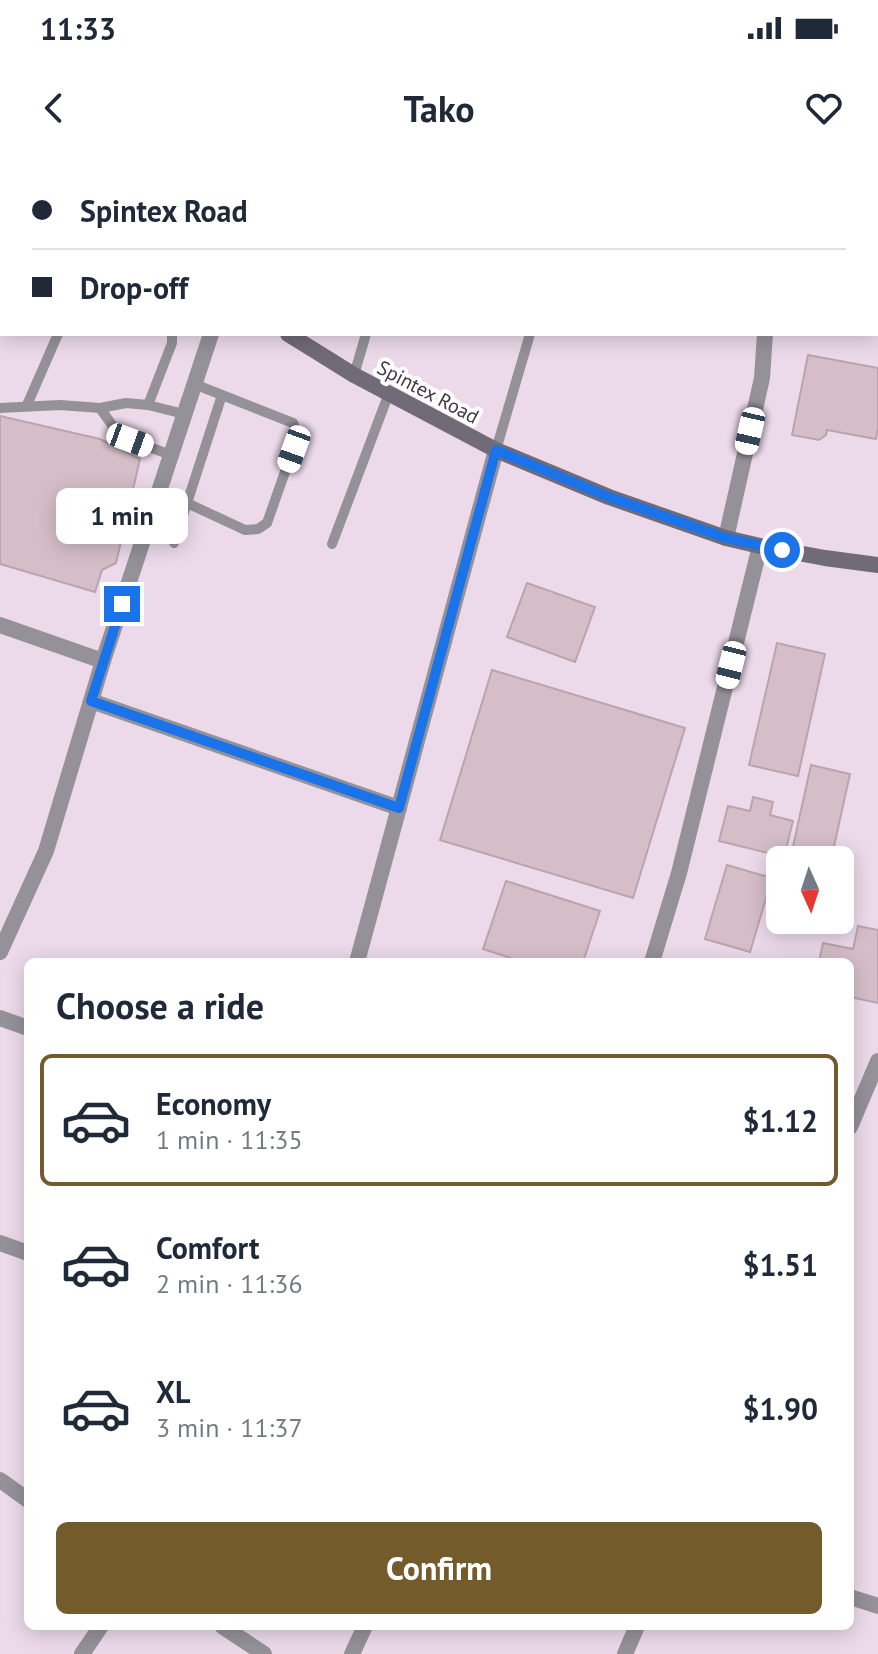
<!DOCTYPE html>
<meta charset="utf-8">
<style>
body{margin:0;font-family:"PT Sans",sans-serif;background:#f6f6f7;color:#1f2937;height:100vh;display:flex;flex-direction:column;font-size:30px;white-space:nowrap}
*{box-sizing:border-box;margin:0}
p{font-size:26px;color:#747a83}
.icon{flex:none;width:44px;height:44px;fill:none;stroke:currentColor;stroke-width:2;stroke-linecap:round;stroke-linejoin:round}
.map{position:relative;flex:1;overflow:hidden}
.details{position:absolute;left:24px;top:798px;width:830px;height:672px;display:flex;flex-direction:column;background:#fff;border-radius:12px;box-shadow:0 4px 20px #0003}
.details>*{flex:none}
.top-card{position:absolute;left:0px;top:0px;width:878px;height:176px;box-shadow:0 4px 20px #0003;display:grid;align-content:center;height:176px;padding:0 32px;background:#fff}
.needle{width:52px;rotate:177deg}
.tools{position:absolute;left:766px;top:686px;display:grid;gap:16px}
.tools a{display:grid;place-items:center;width:88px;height:88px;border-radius:12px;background:#fff;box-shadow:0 4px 20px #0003;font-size:40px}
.end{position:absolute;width:36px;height:36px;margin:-18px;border:10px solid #1a73e8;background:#fff;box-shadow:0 0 0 4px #fff}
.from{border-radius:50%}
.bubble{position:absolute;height:56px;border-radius:12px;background:#fff;box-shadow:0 4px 20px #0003;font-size:26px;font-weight:700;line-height:56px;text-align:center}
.car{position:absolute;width:24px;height:48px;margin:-24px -12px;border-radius:10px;box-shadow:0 0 6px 2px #0007;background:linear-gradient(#fff 24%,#345 0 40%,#fff 0 76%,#345 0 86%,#fff 0)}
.top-card b{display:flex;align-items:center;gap:28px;height:76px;font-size:30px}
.top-card b+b{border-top:2px solid #e0e1e3}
.top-card i{width:20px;height:20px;background:#1f2937}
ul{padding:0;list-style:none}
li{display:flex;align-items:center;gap:24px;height:132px;margin:0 16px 12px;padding:0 16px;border:4px solid transparent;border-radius:12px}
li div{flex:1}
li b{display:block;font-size:30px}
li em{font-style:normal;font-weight:700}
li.selected{border-color:#735b2c}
li>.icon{width:72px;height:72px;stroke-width:1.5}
h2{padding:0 32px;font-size:36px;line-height:96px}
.cta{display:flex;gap:16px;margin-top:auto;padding:16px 32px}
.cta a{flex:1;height:92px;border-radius:12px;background:#735b2c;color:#fff;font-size:32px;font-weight:700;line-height:92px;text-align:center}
.status{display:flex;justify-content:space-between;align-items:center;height:56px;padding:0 40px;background:#fff;direction:ltr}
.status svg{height:22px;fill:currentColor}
header{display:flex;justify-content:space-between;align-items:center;height:104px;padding:0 32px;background:#fff;font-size:36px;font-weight:700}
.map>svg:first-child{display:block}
</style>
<div class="status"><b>11:33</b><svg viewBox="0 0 49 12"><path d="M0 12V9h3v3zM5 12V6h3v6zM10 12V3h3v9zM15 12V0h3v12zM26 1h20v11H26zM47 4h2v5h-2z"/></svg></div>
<header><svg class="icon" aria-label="back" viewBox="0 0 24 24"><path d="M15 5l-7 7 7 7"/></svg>Tako<svg class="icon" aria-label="heart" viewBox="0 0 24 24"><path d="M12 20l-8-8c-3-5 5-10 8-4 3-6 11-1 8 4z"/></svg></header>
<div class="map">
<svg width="878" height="1494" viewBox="0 0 878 1494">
<rect width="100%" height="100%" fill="#ecdaea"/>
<g fill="#d5bec7" stroke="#bba4ad" stroke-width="2">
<polygon points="876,23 878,23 878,87 876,88"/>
<polygon points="876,119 878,119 877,161 876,161"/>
<polygon points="808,195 878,208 878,268 876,279 827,270 826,275 819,280 792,275"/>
<polygon points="0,256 100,279 140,299 116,403 102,410 95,432 0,404"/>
<polygon points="527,423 595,447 575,502 507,477"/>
<polygon points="777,483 825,494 798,616 749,605"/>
<polygon points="492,510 685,568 633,738 440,680"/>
<polygon points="811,605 850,614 831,700 790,700"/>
<polygon points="753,637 773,642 770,655 793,661 784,697 719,681 728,646 750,651"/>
<polygon points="727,705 772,718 750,792 705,779"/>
<polygon points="506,721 600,751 584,799 589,802 523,802 483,789"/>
<polygon points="858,766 878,770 878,843 850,837 850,802 819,802 823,783 853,789"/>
</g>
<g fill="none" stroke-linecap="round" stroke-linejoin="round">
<g stroke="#959199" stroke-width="10">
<polyline points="0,61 2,56"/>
<polyline points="354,215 366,174"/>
<polyline points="27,245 58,174"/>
<polyline points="148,245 172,183 172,174"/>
<polyline points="0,248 60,245 100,248 126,243 148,245 184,254"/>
<polyline points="100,248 117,272 130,280 171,295"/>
<polyline points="496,290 530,174"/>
<polyline points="159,330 245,370 258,369 267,363 298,275 293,263 194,224"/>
<polyline points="174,383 222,235"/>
<polyline points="332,384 389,233"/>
</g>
<g stroke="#959199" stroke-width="16">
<polyline points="774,2 774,0"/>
<polyline points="726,378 762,218 765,174"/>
<polyline points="0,465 103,501"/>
<polyline points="91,541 399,648"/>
<polyline points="0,792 46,691 103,501 211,174"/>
<polyline points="357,802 496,290"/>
<polyline points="652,802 679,713 760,386"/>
<polyline points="0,858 28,868"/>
<polyline points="850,967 878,901"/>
<polyline points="0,1083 28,1093"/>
<polyline points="0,1320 28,1340"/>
<polyline points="850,1437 878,1446"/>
<polyline points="222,1466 264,1494"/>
<polyline points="82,1494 101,1466"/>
<polyline points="352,1494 365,1466"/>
<polyline points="625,1494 637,1466"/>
</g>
<g stroke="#706b76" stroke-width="16">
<polyline points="26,0 29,2"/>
<polyline points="288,174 354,215 496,290 609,337 726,378 760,386 825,398 878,405"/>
</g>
</g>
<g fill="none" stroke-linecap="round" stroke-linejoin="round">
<polyline stroke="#1a73e8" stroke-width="10" points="122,444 91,541 399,648 496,290 609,337 726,378 782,390"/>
</g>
<g text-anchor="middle" stroke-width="8" stroke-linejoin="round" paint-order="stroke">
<g font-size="20" fill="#40393f" stroke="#fff">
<text transform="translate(428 232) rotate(28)" y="7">Spintex Road</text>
</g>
</g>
</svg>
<div class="tools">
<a><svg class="needle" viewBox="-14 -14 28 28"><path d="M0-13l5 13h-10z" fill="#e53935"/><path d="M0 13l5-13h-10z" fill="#747a83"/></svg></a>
</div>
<i class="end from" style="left:782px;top:390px"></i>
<i class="end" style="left:122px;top:444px"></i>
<div class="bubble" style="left:56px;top:328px;width:132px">1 min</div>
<i class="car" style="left:750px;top:271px;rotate:193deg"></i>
<i class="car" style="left:130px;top:280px;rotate:110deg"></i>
<i class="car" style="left:294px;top:289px;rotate:200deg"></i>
<i class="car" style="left:731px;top:505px;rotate:194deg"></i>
<div class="top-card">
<b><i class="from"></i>Spintex Road</b>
<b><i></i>Drop-off</b>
</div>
<section class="details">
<h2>Choose a ride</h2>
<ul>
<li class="selected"><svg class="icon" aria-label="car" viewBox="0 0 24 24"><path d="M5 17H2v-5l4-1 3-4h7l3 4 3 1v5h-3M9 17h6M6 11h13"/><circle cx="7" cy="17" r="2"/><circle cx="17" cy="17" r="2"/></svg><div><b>Economy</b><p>1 min · 11:35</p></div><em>$1.12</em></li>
<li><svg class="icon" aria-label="car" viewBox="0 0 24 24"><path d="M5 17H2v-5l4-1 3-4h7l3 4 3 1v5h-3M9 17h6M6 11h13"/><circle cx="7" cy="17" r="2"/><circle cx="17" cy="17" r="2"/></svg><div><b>Comfort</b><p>2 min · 11:36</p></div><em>$1.51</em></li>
<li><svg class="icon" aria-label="car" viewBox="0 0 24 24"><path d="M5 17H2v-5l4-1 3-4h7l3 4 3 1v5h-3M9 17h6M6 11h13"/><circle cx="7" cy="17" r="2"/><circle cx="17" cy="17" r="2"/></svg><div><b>XL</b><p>3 min · 11:37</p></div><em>$1.90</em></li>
</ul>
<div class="cta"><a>Confirm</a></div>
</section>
</div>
